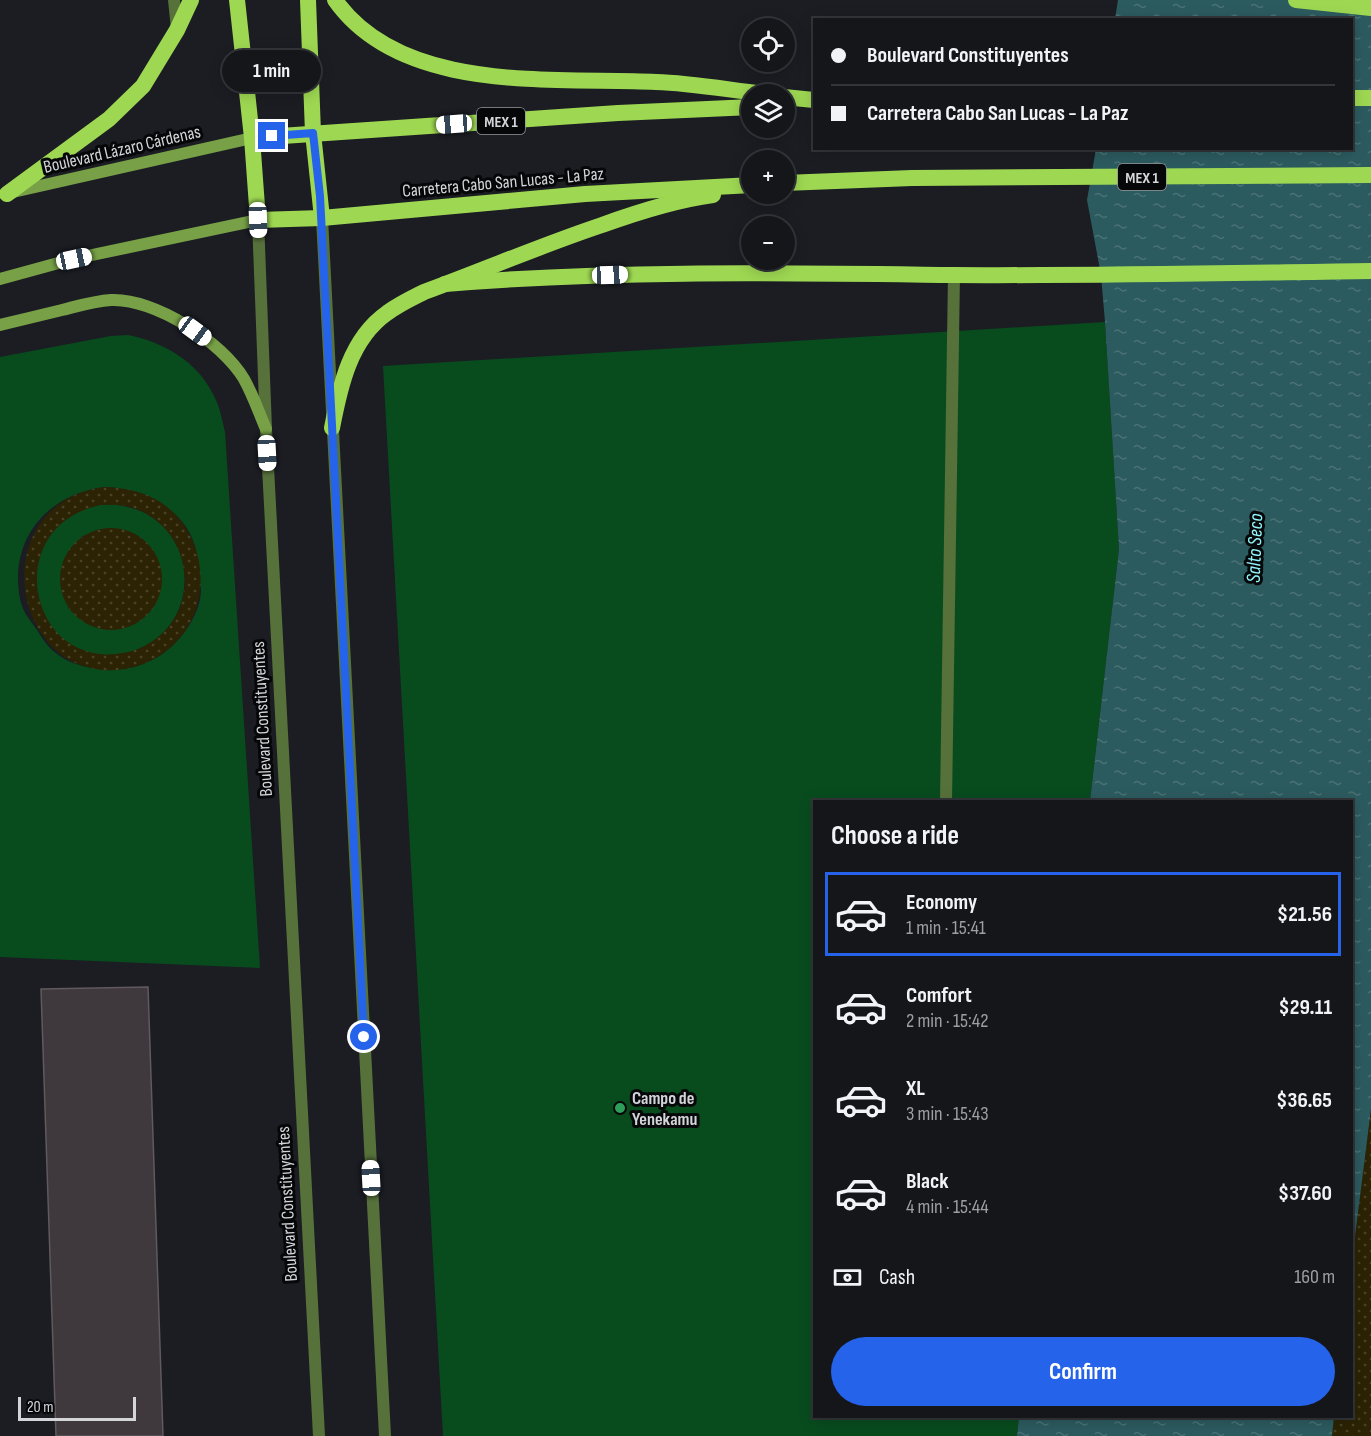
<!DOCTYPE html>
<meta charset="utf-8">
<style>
body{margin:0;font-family:"Sofia Sans Condensed",sans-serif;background:#212327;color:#f1f3f6;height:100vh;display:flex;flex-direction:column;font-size:22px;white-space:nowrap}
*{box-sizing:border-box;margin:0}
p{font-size:20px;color:#9d9fa2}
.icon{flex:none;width:33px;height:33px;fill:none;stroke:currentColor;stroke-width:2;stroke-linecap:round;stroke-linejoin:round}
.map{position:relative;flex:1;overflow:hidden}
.panel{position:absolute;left:813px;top:800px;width:540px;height:618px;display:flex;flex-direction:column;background:#14161a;border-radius:0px;box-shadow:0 3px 15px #0003,0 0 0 2px #333539}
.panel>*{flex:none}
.hud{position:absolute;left:813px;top:18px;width:540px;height:132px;border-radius:0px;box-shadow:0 3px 15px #0003,0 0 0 2px #333539;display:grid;align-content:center;height:132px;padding:0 18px;background:#14161a}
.fabs{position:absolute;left:741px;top:18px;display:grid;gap:12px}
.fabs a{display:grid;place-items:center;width:54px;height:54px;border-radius:50%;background:#14161a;box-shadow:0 3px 15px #0003,0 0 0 2px #333539;font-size:30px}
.scale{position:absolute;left:18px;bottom:15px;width:118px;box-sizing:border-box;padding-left:6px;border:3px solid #d3d5d9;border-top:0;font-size:16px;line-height:21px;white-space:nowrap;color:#d3d5d9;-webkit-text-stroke:4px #060709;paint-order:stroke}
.end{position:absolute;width:27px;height:27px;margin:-14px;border:8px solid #2563eb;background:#fff;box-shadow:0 0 0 3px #fff}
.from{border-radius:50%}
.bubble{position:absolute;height:42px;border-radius:21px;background:#14161a;box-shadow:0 3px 15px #0003,0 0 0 2px #333539;font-size:20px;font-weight:700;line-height:42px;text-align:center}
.car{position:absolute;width:18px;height:36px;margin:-18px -9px;border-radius:8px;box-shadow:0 0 4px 2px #0007;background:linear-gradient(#fff 24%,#345 0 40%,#fff 0 76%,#345 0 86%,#fff 0)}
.hud b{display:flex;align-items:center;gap:21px;height:57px;font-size:22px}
.hud b+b{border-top:2px solid #333539}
.hud i{width:15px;height:15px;background:#f1f3f6}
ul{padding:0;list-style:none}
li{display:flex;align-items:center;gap:18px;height:84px;margin:0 12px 9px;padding:0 6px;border:3px solid transparent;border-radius:0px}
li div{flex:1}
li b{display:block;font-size:22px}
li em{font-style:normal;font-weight:700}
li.current{border-color:#2563eb}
li>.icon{width:54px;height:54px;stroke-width:1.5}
h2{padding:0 18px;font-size:27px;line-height:72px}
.pay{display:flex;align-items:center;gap:15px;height:66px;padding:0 18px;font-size:22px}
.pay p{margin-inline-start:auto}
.button{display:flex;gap:12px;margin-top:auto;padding:12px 18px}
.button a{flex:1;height:69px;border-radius:36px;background:#2563eb;color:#fff;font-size:24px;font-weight:700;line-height:69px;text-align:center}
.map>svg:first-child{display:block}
</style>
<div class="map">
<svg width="1371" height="1436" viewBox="0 0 1371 1436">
<defs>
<pattern id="sand-dots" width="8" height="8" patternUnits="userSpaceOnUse" patternTransform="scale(1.5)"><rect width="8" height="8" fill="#2b2303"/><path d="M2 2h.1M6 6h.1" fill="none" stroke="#494227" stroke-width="1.8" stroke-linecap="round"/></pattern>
<pattern id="water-ripples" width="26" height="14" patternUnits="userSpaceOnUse" patternTransform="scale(1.5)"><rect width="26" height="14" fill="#2c5b5f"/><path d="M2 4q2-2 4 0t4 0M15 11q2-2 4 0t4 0" fill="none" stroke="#4a7275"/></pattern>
</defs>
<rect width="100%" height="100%" fill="#1b1d23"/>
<g fill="#084c1e" fill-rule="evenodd">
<polygon points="1105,322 1119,549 1090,801 814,801 814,1416 1019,1416 1017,1436 443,1436 383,366"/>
<path d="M 128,335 C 164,342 198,362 214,396 C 220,407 222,420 225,432 L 260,968 L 0,957 L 0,357 L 111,336 ZM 106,487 C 143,489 184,508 195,546 C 198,555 197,565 198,573 C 199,579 201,586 201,591 C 200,616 180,642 161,655 C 150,662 135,668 122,669 C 98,671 69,667 50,648 C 45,643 41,636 37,630 C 33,624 27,617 24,611 C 19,600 18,587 18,575 C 20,525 58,492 106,487 Z"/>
<path d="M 111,504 C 127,506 144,510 157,521 C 197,553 193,619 148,644 C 135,652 119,656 104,655 C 10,647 12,506 111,504 ZM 100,529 C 109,530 121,529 130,532 C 146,537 155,554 160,569 L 83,621 L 68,608 L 81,537 Z"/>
</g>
<g fill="url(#sand-dots)" fill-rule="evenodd">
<path d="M 106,487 C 126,488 145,492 162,503 C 213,539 214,619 162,654 C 151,661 138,667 125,669 C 104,673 82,668 64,657 C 0,610 13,496 106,487 ZM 101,505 C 115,504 128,505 141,511 C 183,530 198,585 172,622 C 160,639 143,650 123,653 C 27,670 0,525 101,505 Z"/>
<circle cx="111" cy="579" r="51"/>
<polygon points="1371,1109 1371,1436 1332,1436 1334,1416 1352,1416 1352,1260"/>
</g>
<g fill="url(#water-ripples)">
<polygon points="1118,0 1371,0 1371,1109 1352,1260 1352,801 1090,801 1119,549 1105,322 1101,275 1087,200 1096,149 1352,148 1352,20 1115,19"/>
<polygon points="1019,1416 1334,1416 1332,1436 1017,1436"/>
</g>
<polygon fill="#3f383c" stroke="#60595d" stroke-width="1.5" points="148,987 163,1436 56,1436 41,989"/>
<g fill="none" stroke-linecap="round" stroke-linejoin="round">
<polyline stroke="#57713b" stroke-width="12" points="946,801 954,275"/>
<polyline stroke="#57713b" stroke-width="12" points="174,0 177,29"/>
<g stroke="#57713b" stroke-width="12">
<polyline points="322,218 385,1436"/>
<polyline points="258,220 266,429 319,1436"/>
</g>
<g stroke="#78a147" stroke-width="12">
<polyline points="13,192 252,138"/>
<polyline points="0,279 73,259 258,220"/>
<path d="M 0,325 C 21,320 41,315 62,310 C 78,306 94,301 111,300 C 155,298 222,342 244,379 C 253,395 259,413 266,429"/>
</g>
<g stroke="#9ed852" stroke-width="16">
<polyline points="237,0 252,138 258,220 322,218 585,194 752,185"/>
<polyline points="308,0 313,133 322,218"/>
<path d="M 335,0 C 402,95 555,77 656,82 C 691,83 729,90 765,94"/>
<polyline points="1296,0 1371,8"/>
<polyline points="784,97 814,100"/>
<polyline points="1352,98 1371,98"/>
<polyline points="252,138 618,113 752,107"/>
<polyline points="784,183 912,178 1371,175"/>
<polyline points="7,194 109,119 143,86 177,30 191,0"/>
<path d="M 445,284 C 614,270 783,273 952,275 C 1092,276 1231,273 1371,271"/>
<path d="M 332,428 C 340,386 350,339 387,313 C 399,304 412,298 424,292 C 484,270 542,245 602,225 C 638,212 675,200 713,195"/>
</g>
</g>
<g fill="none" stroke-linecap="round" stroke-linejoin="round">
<polyline stroke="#2563eb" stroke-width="8" points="272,136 313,133 320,196 364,1037"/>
</g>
<circle fill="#2e9e5b" stroke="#060709" stroke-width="2" cx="620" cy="1108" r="6"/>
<g text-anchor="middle" stroke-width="6" stroke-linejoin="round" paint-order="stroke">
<g fill="#060709" stroke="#96979b" stroke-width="1.5">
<rect x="477" y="108" width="48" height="26" rx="4.5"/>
<rect x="1118" y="164" width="48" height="26" rx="4.5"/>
</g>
<g font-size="16" font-weight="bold" fill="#d3d5d9">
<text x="501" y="127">MEX 1</text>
<text x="1142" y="183">MEX 1</text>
</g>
<g font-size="18" fill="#d3d5d9" stroke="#060709">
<text transform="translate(122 149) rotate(-13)" y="6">Boulevard Lázaro Cárdenas</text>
<text transform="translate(503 182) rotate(-5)" y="6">Carretera Cabo San Lucas - La Paz</text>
<text transform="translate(262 719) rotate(-93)" y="6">Boulevard Constituyentes</text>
<text transform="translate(287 1204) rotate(-93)" y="6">Boulevard Constituyentes</text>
</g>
<g font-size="18" font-weight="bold" fill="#d3d5d9" stroke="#060709" text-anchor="start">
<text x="632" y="1104">Campo de<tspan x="632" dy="21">Yenekamu</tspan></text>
</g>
<g font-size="20" font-style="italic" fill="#91f5fd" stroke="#060709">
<text transform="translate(1254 548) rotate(-88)" y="7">Salto Seco</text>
</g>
</g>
</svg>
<div class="fabs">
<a><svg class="icon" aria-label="locate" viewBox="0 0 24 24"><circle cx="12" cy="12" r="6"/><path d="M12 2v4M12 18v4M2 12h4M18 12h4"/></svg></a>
<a><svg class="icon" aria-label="layers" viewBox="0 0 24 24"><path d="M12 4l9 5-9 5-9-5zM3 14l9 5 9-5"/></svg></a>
<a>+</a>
<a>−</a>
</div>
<div class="scale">20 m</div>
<i class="end from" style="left:364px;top:1037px"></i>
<i class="end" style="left:272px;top:136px"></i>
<div class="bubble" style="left:222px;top:50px;width:99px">1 min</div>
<i class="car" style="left:454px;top:124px;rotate:266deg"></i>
<i class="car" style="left:258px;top:220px;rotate:178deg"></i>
<i class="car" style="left:74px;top:259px;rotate:78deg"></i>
<i class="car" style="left:610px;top:275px;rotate:88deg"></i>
<i class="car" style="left:195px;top:331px;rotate:126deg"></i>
<i class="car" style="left:267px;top:453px;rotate:177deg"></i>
<i class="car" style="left:371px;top:1178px;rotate:357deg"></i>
<div class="hud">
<b><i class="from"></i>Boulevard Constituyentes</b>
<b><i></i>Carretera Cabo San Lucas - La Paz</b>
</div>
<section class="panel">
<h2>Choose a ride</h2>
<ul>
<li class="current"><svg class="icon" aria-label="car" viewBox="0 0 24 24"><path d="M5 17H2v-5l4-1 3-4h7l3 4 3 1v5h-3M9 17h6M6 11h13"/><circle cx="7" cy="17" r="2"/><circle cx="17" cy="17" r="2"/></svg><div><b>Economy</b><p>1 min · 15:41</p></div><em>$21.56</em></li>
<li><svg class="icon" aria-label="car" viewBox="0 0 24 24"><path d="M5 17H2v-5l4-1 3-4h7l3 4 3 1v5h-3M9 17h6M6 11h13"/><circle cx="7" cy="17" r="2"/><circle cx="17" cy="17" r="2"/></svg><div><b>Comfort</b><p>2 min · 15:42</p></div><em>$29.11</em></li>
<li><svg class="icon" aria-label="car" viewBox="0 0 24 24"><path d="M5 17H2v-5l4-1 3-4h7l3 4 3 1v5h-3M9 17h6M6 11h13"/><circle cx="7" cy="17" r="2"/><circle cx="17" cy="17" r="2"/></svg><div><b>XL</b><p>3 min · 15:43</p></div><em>$36.65</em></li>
<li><svg class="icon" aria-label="car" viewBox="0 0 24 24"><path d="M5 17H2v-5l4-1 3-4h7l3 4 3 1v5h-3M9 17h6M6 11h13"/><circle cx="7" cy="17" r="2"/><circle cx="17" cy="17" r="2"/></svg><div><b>Black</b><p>4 min · 15:44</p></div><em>$37.60</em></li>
</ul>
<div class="pay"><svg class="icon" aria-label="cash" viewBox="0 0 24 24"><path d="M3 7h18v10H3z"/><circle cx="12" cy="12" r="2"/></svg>Cash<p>160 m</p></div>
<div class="button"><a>Confirm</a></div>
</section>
</div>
